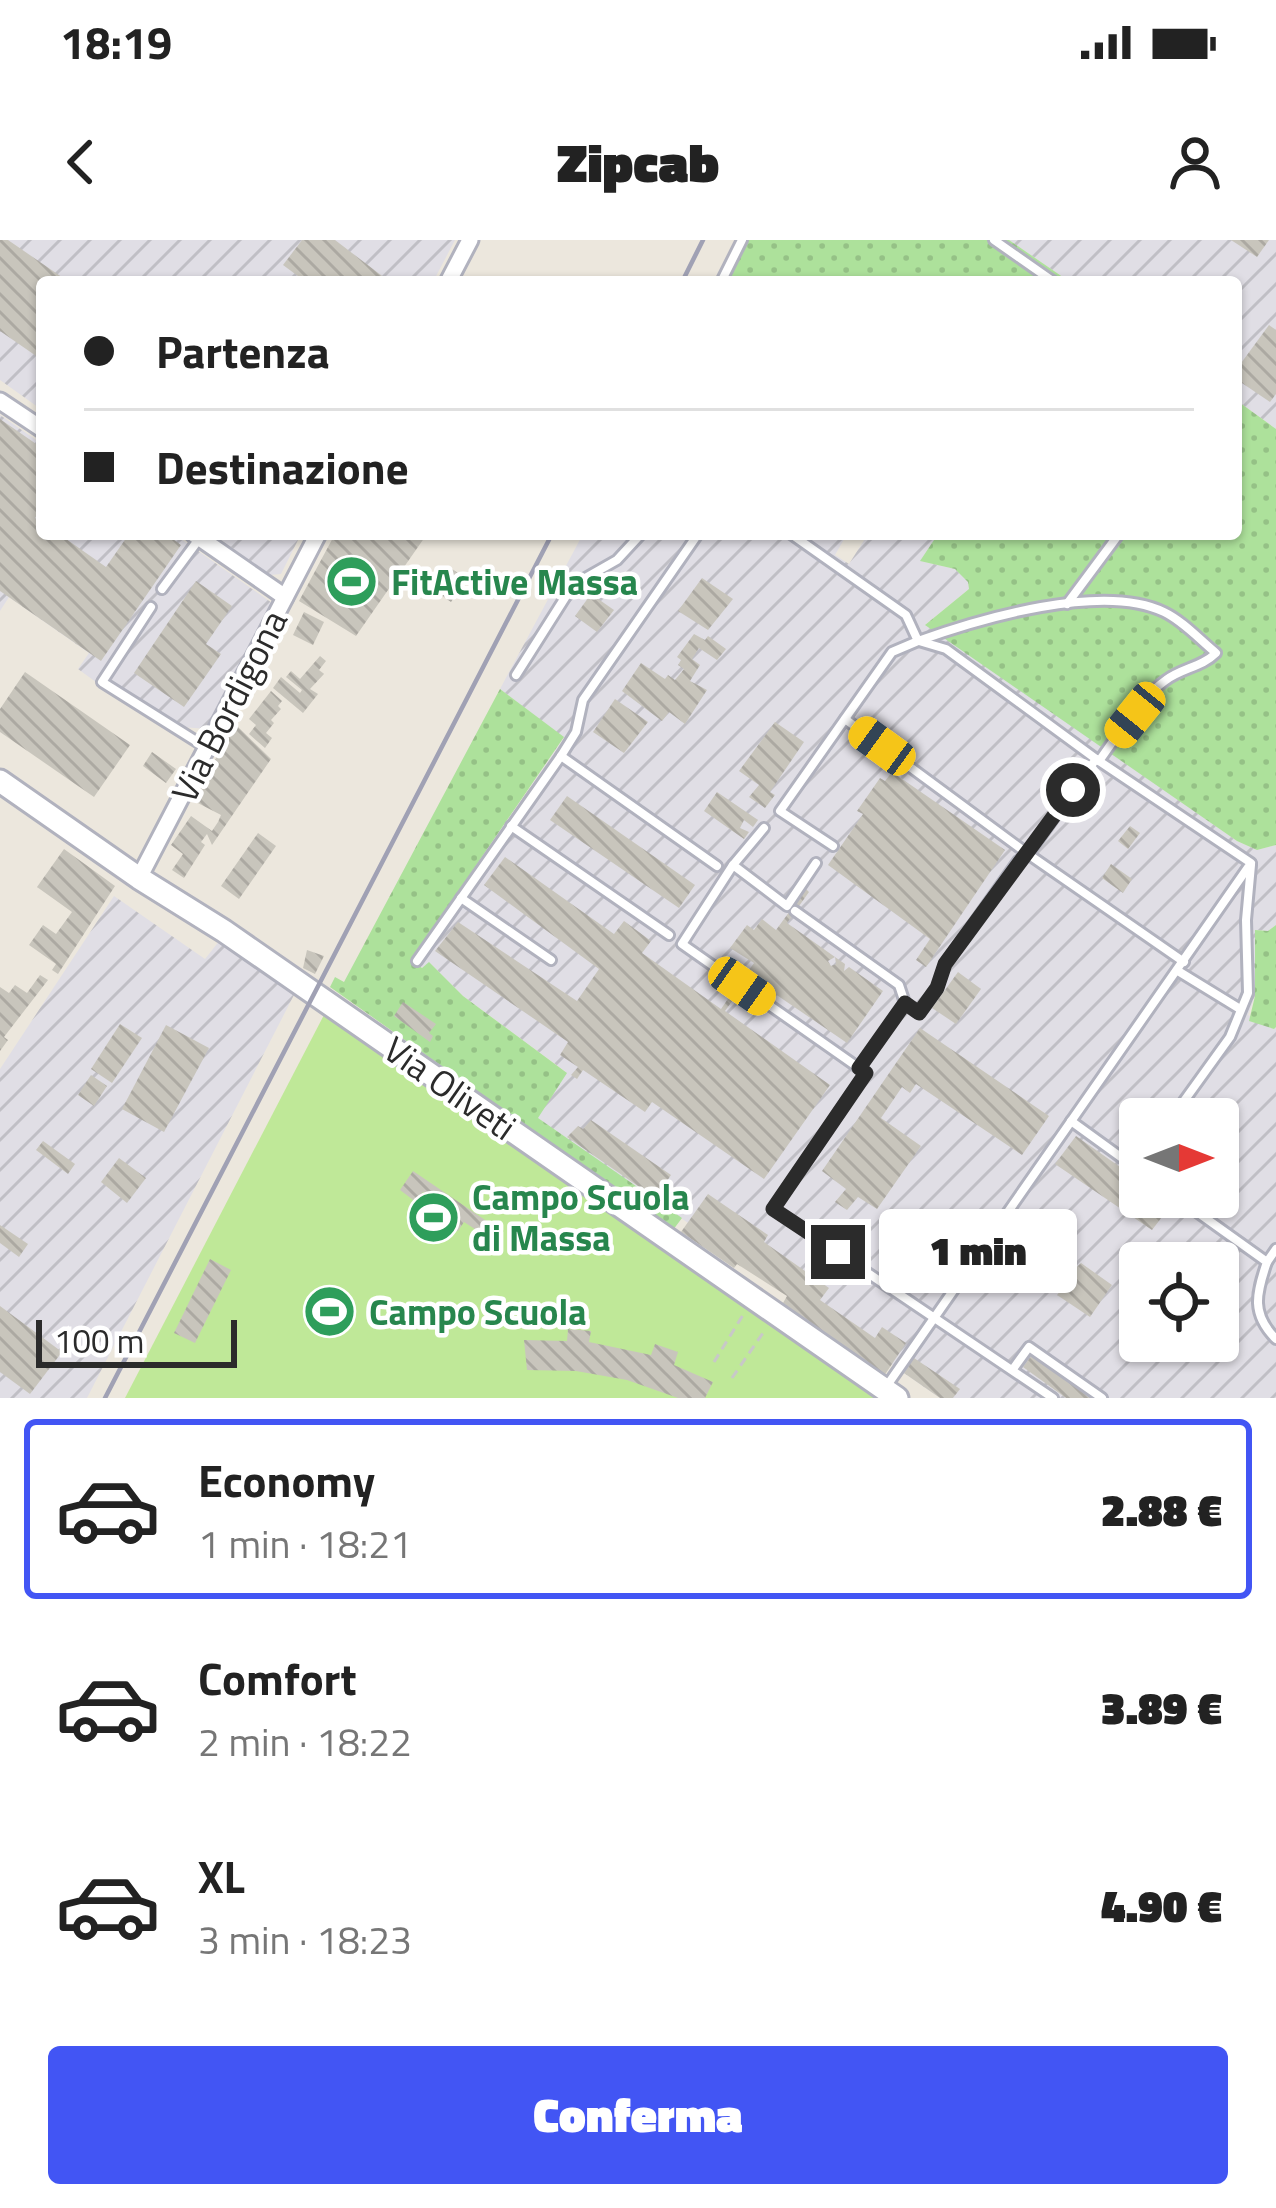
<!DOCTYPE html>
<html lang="it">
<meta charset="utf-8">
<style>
body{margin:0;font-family:"Titillium Web",sans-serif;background:#f6f6f6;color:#222;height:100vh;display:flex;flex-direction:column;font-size:45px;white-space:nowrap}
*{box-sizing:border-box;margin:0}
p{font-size:39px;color:#767676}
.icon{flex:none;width:66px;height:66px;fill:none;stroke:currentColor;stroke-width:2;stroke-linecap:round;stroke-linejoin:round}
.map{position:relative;height:1158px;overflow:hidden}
.sheet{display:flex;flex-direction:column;background:#fff;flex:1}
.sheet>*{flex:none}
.banner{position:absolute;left:36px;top:36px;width:1206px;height:264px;border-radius:12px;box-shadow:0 3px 9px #0004;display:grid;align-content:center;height:264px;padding:0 48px;background:#fff}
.needle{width:78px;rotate:90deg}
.tools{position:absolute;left:1119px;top:858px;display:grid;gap:24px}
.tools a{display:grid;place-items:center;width:120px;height:120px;border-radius:12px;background:#fff;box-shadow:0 3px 9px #0004;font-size:60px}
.scale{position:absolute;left:36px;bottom:30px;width:201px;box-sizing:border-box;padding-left:12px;border:6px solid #2b2b2b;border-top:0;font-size:33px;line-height:42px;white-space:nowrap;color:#2b2b2b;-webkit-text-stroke:9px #fff;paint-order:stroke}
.end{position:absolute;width:54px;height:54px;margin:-27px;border:15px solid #2b2b2b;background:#fff;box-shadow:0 0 0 6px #fff}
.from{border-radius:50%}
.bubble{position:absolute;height:84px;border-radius:12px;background:#fff;box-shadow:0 3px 9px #0004;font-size:39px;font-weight:800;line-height:84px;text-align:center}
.car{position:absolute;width:36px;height:72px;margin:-36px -18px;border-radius:15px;box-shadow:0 0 9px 3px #0007;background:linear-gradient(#f5c518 24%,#345 0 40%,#f5c518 0 76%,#345 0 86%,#f5c518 0)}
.banner b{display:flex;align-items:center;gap:42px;height:114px;font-size:45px}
.banner b+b{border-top:3px solid #e0e0e0}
.banner i{width:30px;height:30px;background:#222}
ul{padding:21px 0 0;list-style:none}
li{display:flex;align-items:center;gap:36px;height:180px;margin:0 24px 18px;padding:0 24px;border:6px solid transparent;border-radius:12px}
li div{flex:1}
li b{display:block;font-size:45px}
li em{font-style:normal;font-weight:800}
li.current{border-color:#4255f4}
li>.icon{width:108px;height:108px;stroke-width:1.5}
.action{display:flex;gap:24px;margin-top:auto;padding:24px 48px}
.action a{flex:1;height:138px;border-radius:12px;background:#4255f4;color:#fff;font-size:48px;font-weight:800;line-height:138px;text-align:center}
.status{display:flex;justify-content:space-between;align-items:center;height:84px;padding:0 60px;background:#fff;direction:ltr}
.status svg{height:33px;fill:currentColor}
header{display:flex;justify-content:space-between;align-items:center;height:156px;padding:0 48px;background:#fff;font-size:54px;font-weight:800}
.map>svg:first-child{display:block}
</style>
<div class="status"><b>18:19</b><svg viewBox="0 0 49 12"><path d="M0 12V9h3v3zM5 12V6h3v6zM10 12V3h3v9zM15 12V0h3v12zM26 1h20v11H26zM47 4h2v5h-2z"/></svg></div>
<header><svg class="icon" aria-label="back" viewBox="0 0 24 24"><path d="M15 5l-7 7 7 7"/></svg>Zipcab<svg class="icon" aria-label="person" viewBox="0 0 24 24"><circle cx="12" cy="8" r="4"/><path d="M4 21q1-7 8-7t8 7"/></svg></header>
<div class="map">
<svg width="1276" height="1158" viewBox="0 0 1276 1158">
<defs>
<pattern id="industrial-furrows" width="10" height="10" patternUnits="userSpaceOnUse" patternTransform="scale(3)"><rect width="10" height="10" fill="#e0dee5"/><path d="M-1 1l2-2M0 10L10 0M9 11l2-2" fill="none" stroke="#c0bfc5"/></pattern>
<pattern id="grass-dots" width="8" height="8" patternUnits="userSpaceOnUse" patternTransform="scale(3)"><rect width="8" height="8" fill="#ade19b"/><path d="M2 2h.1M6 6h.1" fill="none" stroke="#95c186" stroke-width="1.8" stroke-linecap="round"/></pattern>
<pattern id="building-back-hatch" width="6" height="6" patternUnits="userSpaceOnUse" patternTransform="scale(3)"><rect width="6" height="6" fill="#c8c5bc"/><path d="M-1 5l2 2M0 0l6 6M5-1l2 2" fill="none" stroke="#aca9a2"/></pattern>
</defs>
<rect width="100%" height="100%" fill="#ece7dd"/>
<g fill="url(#industrial-furrows)" fill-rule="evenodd">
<polygon points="0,0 455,0 433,42 42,42 42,170 0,140"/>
<polygon points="1009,0 1276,0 1276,189 1236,160 1236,42 1070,42"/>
<polygon points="0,175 42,204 42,294 174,294 272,363 208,489 181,487 117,445 111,453 78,429 89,413 9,357 0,371"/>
<polygon points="213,294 301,294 281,334 270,335"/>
<path d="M 583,294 L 847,294 L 835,315 L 849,324 L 868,294 L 938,294 L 921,321 L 955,329 L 968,341 L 969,349 L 926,384 L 1237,601 L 1257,610 L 1276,605 L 1276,685 L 1268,691 L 1255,690 L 1255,756 L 1248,775 L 1274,789 L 1276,787 L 1276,1158 L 940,1158 L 537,878 L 566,832 L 463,756 L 430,723 L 423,728 L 412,719 L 564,498 L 500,449 ZM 1140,879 L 1218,879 L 1218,957 L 1140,957 ZM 1140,1023 L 1218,1023 L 1218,1101 L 1140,1101 Z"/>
<polygon points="114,656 205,719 220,700 295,753 87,1158 0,1158 0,829"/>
</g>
<g fill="url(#grass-dots)">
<polygon points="739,0 1009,0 1070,42 717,42"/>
<polygon points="1236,160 1276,189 1276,605 1257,610 1237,601 925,385 969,349 968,342 955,329 920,321 938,294 1236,294"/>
<polygon points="500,449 564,497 412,719 422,728 429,722 463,756 567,833 538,878 682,978 673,990 330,747 335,737 344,742"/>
<polygon points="1276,685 1276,787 1274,789 1249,781 1255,756 1255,690 1268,691"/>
</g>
<polygon fill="#bfe898" points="325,773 886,1158 125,1158"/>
<g fill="url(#building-back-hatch)">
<polygon points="0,0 8,0 69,42 42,42 42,120 0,91"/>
<polygon points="302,0 335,0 390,42 306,42 283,25"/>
<polygon points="1231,0 1269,0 1257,17"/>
<polygon points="1269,85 1276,90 1276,154 1270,162 1236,139 1236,130"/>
<polygon points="0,179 42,208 42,269 35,278 42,282 42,294 59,294 106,327 129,294 166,294 181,305 101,421 0,351"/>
<polygon points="335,294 361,298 364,294 427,294 356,396 299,361"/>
<polygon points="452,329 467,339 451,362 436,352"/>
<polygon points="702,338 733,359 708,390 678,371"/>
<polygon points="196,341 232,366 206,404 221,414 184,467 134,433"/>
<polygon points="591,354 614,370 597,392 575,376"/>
<polygon points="304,372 324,382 313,405 293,395"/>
<polygon points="694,394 705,400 708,396 726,409 717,420 699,408 692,419 700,425 690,441 707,450 685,484 669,472 662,481 622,451 641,423 665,439 668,435 675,440 684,429 678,425 681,420 677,417"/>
<polygon points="320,416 326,421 319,430 324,434 310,449 318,454 303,473 273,448 281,437 300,453 302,450 286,437 291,431 300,439"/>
<polygon points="25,432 130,505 94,557 0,492 0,469"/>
<polygon points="271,451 282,461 278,466 281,469 271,480 274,483 266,493 272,498 265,508 249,494 256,485 249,479"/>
<polygon points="615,459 648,482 624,513 593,492"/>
<polygon points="775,482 804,502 770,552 775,555 765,568 749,557 759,545 739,531"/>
<polygon points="234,483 271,519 212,605 207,594 201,602 205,605 184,638 172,630 183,614 171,605 191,576 212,591 218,582 221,575 194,561"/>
<polygon points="152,512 176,529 166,543 143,526"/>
<polygon points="892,532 1005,610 926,727 916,720 930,699 828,625 863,574 857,571 880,538 885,541"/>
<polygon points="717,552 758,580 753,587 744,580 740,588 749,592 744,599 704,571"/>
<polygon points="567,556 695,645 679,668 550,580"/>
<polygon points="1130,586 1140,593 1128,609 1118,601"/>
<polygon points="258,593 276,606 239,659 221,646"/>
<polygon points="64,609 115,646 58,734 52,730 56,724 29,705 43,685 56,694 72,672 37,647"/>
<polygon points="505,617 614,694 624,681 651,701 642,713 721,769 741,740 745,743 725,771 830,845 764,939 652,862 645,872 583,830 577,839 571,835 578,827 560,815 568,802 435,711 458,682 577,761 599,729 484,645"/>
<polygon points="1111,624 1132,639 1123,653 1102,638"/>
<polygon points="806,649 809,652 787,683 835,717 828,721 831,726 836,724 835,717 845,724 844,731 849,727 883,751 847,803 746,734 754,723 730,708 747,685 754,690 762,679 776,690"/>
<polygon points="307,710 324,716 315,734 303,728"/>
<polygon points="958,732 981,749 956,784 932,768"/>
<polygon points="40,735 48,740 4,797 8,800 0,811 0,747 9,753 15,745 27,753"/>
<polygon points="403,762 436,784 429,793 433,796 430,802 394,776"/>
<polygon points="120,784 142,798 112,843 91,829"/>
<polygon points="166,785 209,808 164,892 122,869"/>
<polygon points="920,788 1049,876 1022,915 916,844 910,853 902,847 881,878 921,906 877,969 858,957 847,970 835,962 846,949 822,931"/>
<polygon points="91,835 107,846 94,866 78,855"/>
<polygon points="591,880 671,935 661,950 667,954 661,962 567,897 578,886 583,889"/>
<polygon points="1076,896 1140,941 1140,957 1163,957 1172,964 1152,990 1055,924"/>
<polygon points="43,901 75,924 68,934 36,910"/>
<polygon points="119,918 146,938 127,963 101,942"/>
<polygon points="413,931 488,982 481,993 464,982 458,991 425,969 432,958 423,952 416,962 400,950"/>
<polygon points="708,954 768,995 764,1002 829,1048 820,1060 875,1098 882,1087 906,1103 884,1136 783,1063 787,1056 737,1024 734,1028 681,992"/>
<polygon points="0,985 28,1004 19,1017 0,1003"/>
<polygon points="210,1019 231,1030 195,1103 174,1093"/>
<polygon points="1081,1023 1112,1045 1090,1077 1057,1055 1067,1043 1063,1040"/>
<polygon points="0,1066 62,1112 30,1154 0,1132"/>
<polygon points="568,1089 591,1091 589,1102 651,1115 655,1104 678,1112 674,1125 713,1142 705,1158 678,1158 627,1140 576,1131 527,1130 524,1100 567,1101"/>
<polygon points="1033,1113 1097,1158 1066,1158 1023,1127"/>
<polygon points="914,1118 960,1149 953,1158 940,1158 904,1133"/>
</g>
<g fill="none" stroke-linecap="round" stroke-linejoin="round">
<defs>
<g id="lane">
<polyline points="994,0 1054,42"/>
<polyline points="721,42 742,0"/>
<polyline points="791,294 906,375 918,401 892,412 780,571 833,606"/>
<polyline points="162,349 199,299"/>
<polyline points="1067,364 1119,294"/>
<polyline points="151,367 102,442 207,508"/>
<path d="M 918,401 C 979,379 1103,342 1164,372 C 1183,381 1200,400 1216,413 C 1202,427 1182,428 1166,440 C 1140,458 1118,495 1099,521"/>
<polyline points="919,401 946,409 1096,519"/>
<polyline points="516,435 573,345 617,320 641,294"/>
<polyline points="845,479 1028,614 1096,519 1251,623 886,1147"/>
<polyline points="561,516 717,626"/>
<polyline points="511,586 669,695"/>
<polyline points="764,588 733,625 787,666 816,623"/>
<polyline points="733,625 682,704 739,744"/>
<polyline points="461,658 551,720"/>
<polyline points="795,671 899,745 905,763"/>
<polyline points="417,721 561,516 576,492 583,460 698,294"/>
<polyline points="1178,731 1240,769"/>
<polyline points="742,746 866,833 773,969 1053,1158"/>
<polyline points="859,828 905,763 919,773 937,748 945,724 1018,621 1028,614 1184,722"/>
<polyline points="1171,879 1230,797 1248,753 1246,680 1251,625"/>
<polyline points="1071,881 1140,931"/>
<path d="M 1176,957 L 1267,1022 C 1256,1054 1251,1074 1276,1099"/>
<polyline points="1267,1022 1276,1009"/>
<polyline points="1013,1129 1029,1107 1102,1158"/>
</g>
<g id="street">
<polyline points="448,42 470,0"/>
<polyline points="0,161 42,189"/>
<polyline points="194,294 285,357"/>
<polyline points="139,638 318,294"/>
</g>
<polyline id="secondary" points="0,541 139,638 224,691 897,1158"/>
</defs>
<use href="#lane" stroke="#b1b2be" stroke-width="14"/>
<use href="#street" stroke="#b1b2be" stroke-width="21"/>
<use href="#secondary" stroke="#b1b2be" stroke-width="27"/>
<g stroke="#c8c8c8" stroke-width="3" stroke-dasharray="9 6" stroke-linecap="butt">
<polyline points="714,1122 743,1075"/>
<polyline points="732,1138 765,1090"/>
</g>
<use href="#lane" stroke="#fff" stroke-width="8"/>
<use href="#street" stroke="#fff" stroke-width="15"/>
<use href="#secondary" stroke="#fff" stroke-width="21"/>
<g stroke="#a0a1b4" stroke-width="4.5">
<polyline points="682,42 703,0"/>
<polyline points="105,1158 552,294"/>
</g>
</g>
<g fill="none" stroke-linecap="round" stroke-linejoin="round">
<polyline stroke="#2b2b2b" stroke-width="15" points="838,1012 773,969 866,833 859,828 905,763 919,773 937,748 945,724 1073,550"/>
</g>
<defs>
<symbol id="stadium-disc" viewBox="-11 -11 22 22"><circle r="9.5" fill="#2e9e5b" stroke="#fff"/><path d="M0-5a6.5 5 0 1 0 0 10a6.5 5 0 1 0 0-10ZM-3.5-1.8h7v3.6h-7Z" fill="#fff"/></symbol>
</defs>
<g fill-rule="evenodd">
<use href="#stadium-disc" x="322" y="312" width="59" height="59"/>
<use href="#stadium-disc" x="404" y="948" width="59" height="59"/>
<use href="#stadium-disc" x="300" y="1042" width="59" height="59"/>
</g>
<g text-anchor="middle" stroke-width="9" stroke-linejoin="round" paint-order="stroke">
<g font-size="36" font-weight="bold" fill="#27864d" stroke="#fff" text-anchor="start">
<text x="391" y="355">FitActive Massa</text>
<text x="472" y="970">Campo Scuola<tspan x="472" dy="41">di Massa</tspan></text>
<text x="369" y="1085">Campo Scuola</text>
</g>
<g font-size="36" fill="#2b2b2b" stroke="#fff">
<text transform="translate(229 466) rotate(-63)" y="13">Via Bordigona</text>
<text transform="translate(450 848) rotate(35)" y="13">Via Oliveti</text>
</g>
</g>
</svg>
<div class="tools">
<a><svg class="needle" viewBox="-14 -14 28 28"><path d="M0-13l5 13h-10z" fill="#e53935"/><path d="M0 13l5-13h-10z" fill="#767676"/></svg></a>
<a><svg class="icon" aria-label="locate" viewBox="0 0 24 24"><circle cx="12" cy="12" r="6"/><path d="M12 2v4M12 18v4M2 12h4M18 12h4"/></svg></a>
</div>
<div class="scale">100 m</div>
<i class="end from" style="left:1073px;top:550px"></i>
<i class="end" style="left:838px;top:1012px"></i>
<div class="bubble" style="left:879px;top:969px;width:198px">1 min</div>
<i class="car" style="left:1135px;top:475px;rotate:219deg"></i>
<i class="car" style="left:882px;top:506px;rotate:306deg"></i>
<i class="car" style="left:742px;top:746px;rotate:125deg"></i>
<div class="banner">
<b><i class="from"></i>Partenza</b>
<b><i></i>Destinazione</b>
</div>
</div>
<section class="sheet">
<ul>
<li class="current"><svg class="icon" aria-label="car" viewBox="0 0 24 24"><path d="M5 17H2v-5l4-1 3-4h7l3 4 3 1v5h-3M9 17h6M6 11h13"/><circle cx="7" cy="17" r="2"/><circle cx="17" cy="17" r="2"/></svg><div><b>Economy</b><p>1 min · 18:21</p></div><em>2.88 €</em></li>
<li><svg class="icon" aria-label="car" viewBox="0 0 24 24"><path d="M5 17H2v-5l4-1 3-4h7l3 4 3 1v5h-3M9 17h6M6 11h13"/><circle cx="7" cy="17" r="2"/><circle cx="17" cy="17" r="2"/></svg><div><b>Comfort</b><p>2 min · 18:22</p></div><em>3.89 €</em></li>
<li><svg class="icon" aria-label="car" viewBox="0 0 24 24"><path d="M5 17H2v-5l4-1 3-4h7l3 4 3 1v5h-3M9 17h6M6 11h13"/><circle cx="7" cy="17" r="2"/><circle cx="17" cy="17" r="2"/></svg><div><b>XL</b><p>3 min · 18:23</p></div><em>4.90 €</em></li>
</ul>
<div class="action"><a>Conferma</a></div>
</section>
